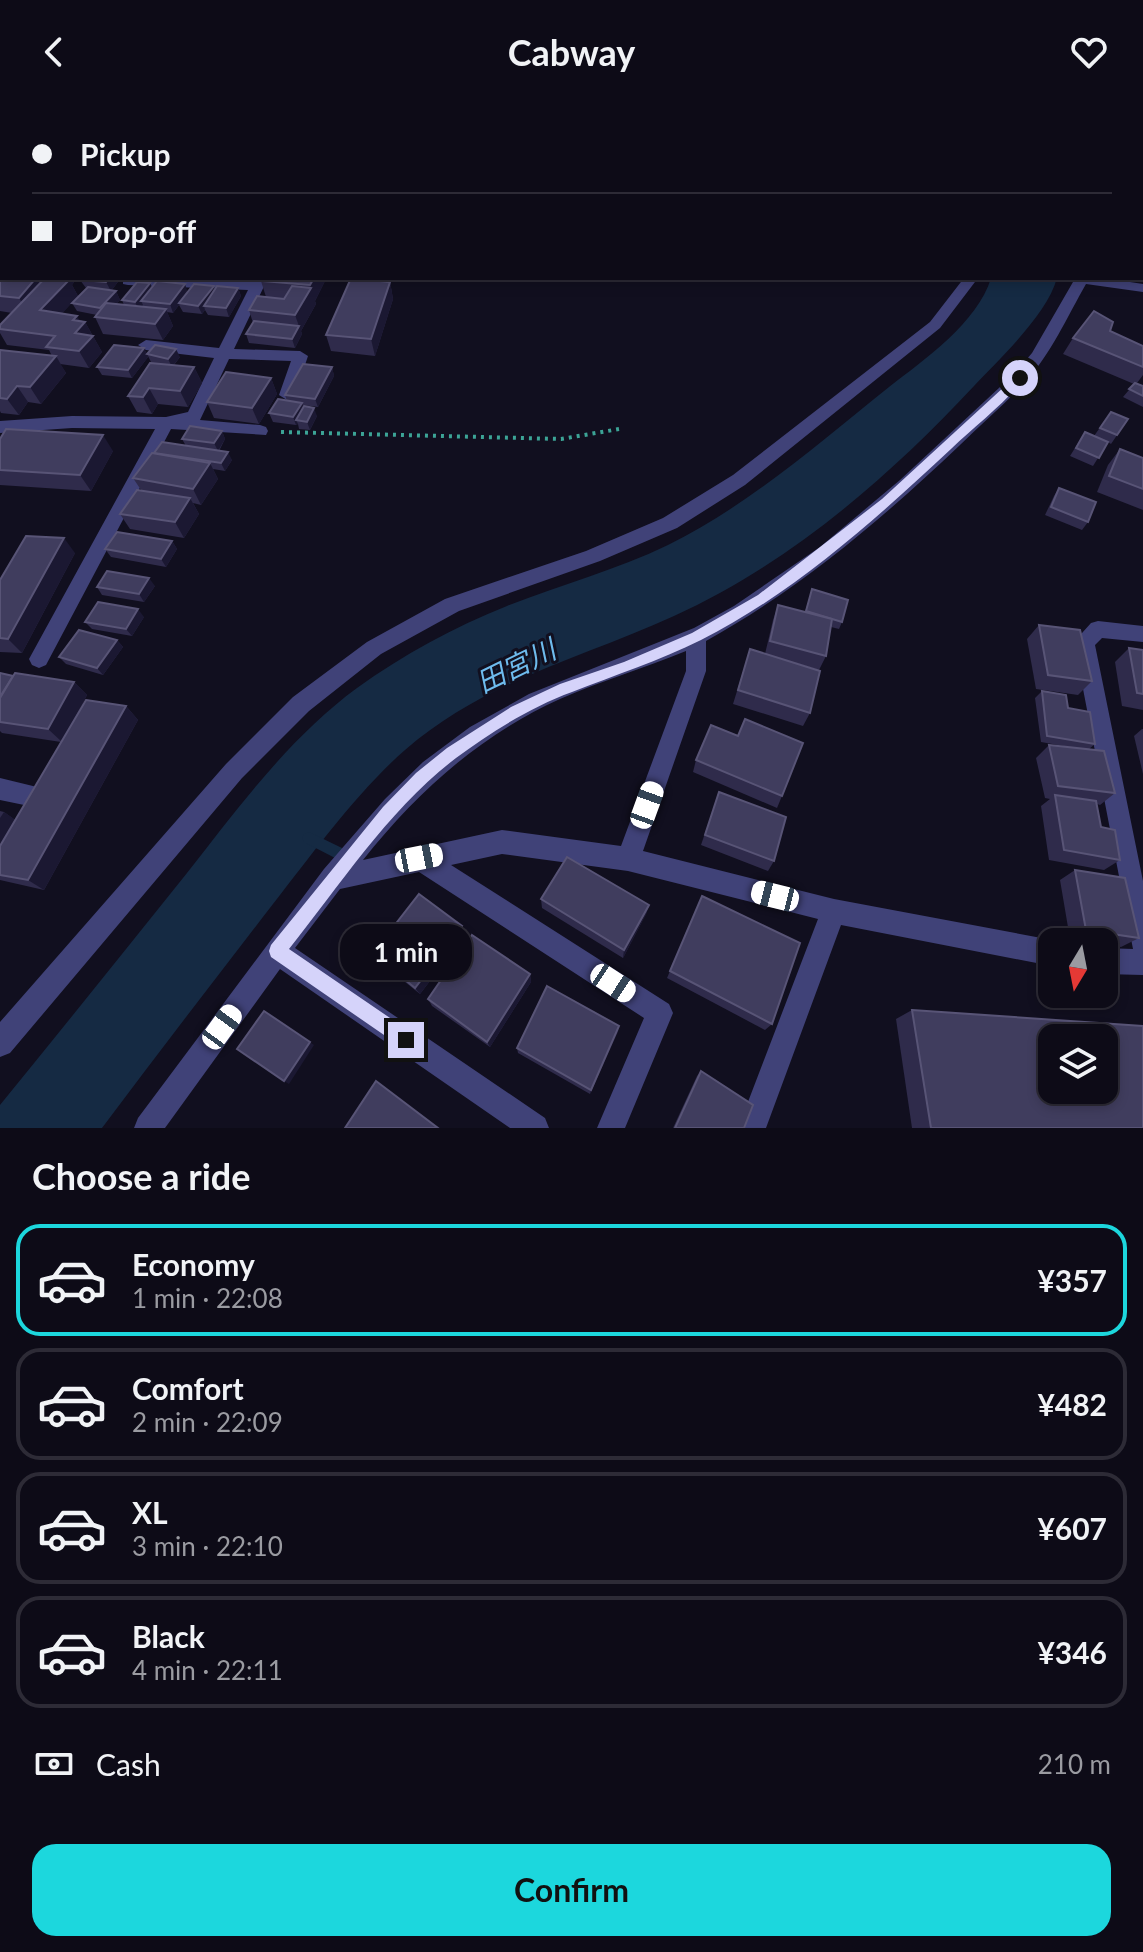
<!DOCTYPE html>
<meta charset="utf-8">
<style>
body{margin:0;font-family:Lato,"Noto Sans JP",sans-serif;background:#161420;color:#f1f3f6;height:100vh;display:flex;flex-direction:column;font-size:30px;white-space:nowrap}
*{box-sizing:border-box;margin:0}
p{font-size:26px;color:#9a9ba1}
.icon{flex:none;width:44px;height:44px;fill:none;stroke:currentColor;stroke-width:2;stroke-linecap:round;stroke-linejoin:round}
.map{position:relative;height:1024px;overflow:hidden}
.sheet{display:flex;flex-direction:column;background:#0d0b17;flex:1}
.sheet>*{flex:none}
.top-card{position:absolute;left:0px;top:0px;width:1144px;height:176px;box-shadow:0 4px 12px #0003,0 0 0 2px #2d2b36;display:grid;align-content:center;height:176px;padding:0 32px;background:#0d0b17}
.needle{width:52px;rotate:190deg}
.controls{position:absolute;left:1038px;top:824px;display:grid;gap:16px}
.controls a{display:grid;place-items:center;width:80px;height:80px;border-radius:16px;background:#0d0b17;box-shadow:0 4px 12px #0003,0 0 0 2px #2d2b36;font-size:40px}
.end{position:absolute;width:36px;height:36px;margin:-18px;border:10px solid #d5d3fa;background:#111;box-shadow:0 0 0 4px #111}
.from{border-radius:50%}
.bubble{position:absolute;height:56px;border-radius:24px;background:#0d0b17;box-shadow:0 4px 12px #0003,0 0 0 2px #2d2b36;font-size:26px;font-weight:700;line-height:56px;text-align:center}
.car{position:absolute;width:24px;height:48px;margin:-24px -12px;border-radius:10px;box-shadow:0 0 6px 2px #0007;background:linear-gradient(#fff 24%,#345 0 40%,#fff 0 76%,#345 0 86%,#fff 0)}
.top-card b{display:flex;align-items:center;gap:28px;height:76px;font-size:30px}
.top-card b+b{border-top:2px solid #2d2b36}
.top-card i{width:20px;height:20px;background:#f1f3f6}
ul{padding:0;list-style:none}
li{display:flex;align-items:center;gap:24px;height:112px;margin:0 16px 12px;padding:0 16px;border:4px solid #2d2b36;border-radius:24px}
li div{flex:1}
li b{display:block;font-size:30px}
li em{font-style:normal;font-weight:700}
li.on{border-color:#1cd7dd}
li>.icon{width:72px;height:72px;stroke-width:1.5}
h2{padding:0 32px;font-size:36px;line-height:96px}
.pay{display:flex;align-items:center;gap:20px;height:88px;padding:0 32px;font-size:30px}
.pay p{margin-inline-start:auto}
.cta{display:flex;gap:16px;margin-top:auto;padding:16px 32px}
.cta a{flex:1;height:92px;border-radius:24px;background:#1cd7dd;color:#111;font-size:32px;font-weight:700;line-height:92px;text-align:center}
header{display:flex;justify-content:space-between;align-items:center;height:104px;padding:0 32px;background:#0d0b17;font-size:36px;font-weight:700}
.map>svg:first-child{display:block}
</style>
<header><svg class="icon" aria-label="back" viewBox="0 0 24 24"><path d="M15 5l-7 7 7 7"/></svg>Cabway<svg class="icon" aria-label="heart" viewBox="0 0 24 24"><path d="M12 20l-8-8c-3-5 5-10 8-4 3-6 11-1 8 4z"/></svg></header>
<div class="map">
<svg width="1143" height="1024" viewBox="0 0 1143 1024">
<rect width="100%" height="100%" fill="#110f1f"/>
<path fill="#152a43" d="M 991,174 L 1057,174 C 1047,211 1000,254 974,282 C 888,374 789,460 674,512 C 580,555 486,576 405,646 C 358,687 312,750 273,800 C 216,874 158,949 102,1024 L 0,1024 L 0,1001 C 63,924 125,846 187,769 C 238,704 290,633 357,584 C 403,551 454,523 507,502 C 561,481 616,466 668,441 C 749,401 819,339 889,283 C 924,256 978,218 991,174 Z"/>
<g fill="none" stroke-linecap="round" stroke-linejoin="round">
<polygon fill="#152a43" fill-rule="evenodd" points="309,728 342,744 344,749 342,754 337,755 304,738 302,734 304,730"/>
<polyline stroke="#3ca496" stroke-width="4" stroke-dasharray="3 5" stroke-linecap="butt" points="281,328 561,335 619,325"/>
<g fill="#404278" fill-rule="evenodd">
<polygon points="221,0 322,0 324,2 223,2"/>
<polygon points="656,0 668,0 655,2"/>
<polygon points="785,0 797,0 784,2"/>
<polygon points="973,0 985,0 986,2 974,2"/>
<rect x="0" y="29" width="2" height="8"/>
<rect x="0" y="110" width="2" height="8"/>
<polygon points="123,174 252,177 254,174 268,174 234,245 300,247 308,252 295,291 287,296 279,291 291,257 229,255 200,316 260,321 266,323 268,327 266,331 171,325 46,561 39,564 32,561 29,555 155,325 72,324 0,329 0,317 72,312 166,313 188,308 214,254 146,246 138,241 146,236 219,244 248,186 128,181 123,180"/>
<polygon points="964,174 978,174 940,224 745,381 677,424 600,457 459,507 381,550 309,607 242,674 10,949 0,953 0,918 226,660 293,593 367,538 445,495 586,447 663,414 733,371 930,218"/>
<path d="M 1068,174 L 1104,174 L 1143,180 L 1143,188 L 1086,180 C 1067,213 1051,250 1025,278 C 1005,300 981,320 960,341 C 881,416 801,484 706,537 L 706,567 L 643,747 L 834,795 L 1052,836 L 1056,838 L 1052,838 L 1052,862 L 841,821 L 766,1024 L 738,1024 L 818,815 L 628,767 L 502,750 L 451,761 L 669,900 L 673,909 L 625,1024 L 597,1024 L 644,914 L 419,768 L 340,785 L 295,844 L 545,1014 L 549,1024 L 510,1024 L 280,865 L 165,1024 L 134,1024 L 138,1014 L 324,765 L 385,695 L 423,658 L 470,623 L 529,590 L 694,524 L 734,502 L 820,443 L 900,376 L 1014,270 L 1032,249 L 1073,178 ZM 686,547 L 686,567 L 621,742 L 502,726 L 363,756 C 417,688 480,631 560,595 C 601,577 644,564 686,547 Z"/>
<polygon points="1098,517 1143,522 1143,538 1102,534 1095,541 1143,777 1143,871 1104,870 1104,844 1133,845 1074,538 1091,519"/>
<polygon points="0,674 37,683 40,691 37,699 29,702 0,696"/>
</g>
</g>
<g fill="#2f2b4b">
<polygon points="401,0 443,0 443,1 402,2"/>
<polygon points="746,0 776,0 745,2"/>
<polygon points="798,0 859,0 861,2 798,2"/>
<polygon points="2,125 2,174 77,174 72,181 78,192 62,209 85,218 102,248 89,264 60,260 66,269 41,300 28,298 19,311 1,309 0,307 0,246 52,252 49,246 7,241 0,229 0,221 12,209 0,207 0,127"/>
<polygon points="82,174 121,174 111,187 116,187 120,196 116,200 124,201 122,196 150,179 152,183 188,188 238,184 241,192 229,213 208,211 205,206 202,210 183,208 179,201 173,209 167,208 173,222 163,236 103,230 95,213 97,211 77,207 72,199 86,184 80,176"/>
<polygon points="261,177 325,177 315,197 316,200 301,227 302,230 295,244 249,239 246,230 253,219 249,206 266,193"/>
<polygon points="390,178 393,195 375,252 331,247 326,231"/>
<polygon points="1110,227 1143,242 1143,271 1137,279 1143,282 1143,303 1123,293 1134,280 1063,250 1073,234"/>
<polygon points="144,244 148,253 132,274 102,271 97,263"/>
<polygon points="147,250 180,253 174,261 194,263 202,279 188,303 158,300 152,310 137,308 128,292 151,258"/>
<polygon points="332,263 334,272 318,303 303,301 304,304 317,312 310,326 299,325 298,320 296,321 273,318 269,309 287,297 285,291"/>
<polygon points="271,274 277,290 259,320 214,314 207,298"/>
<polygon points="1111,308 1128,315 1111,340 1108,338 1093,362 1070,352 1085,328 1094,332"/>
<polygon points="222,327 225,335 219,347 232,356 225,367 213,365 218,375 201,401 193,399 199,410 184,434 130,425 120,410 141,386 133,374 186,342 182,335"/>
<polygon points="0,335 113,347 91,387 0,381"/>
<polygon points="1120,345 1143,354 1143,406 1097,388 1108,361"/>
<polygon points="1059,384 1088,418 1082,426 1045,411 1054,392"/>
<polygon points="172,437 177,445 166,463 111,453 105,445"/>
<polygon points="75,449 22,549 0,548 0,476"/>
<polygon points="155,482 144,498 102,491 97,483"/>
<polygon points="812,485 842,518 839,525 831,523 826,552 819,566 796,559 810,609 803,622 733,600 750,545 765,550 773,516 778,501 805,508"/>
<polygon points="144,513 132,532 92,525 85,518"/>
<polygon points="1039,521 1092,577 1078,591 1036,585 1027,535"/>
<polygon points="117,536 123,543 103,571 66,560 59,553"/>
<polygon points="1129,544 1143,546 1143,606 1122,602 1115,558"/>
<polygon points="13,572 74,578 87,591 68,627 126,602 138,616 44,786 0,776 0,707 4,708 15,716 61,638 2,629 0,627 0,618"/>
<polygon points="1042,587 1068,604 1095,640 1088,646 1115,689 1100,701 1097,700 1101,723 1120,756 1104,766 1049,756 1041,702 1050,695 1045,694 1036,654 1049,641 1075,644 1041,638 1035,594"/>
<polygon points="1142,625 1143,625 1143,670 1134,632"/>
<polygon points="738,632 782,692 777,704 693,668 696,656"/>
<polygon points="719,688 774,757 768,767 701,741"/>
<polygon points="1075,766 1139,834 1121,843 1104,840 1104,838 1092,838 1070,835 1060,776"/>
<polygon points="702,792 772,920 765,926 667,874"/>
<polygon points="541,795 649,801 646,810 623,854 542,804"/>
<polygon points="462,822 465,831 420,890 379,857 373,849"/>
<polygon points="530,870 531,878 490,943 432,902 428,895"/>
<polygon points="912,906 1143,1024 912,1024 896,915"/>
<polygon points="619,922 590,990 518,949 517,944"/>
<polygon points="701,967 744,1024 673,1024 697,972"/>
</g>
<g fill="#1b1832">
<polygon points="23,174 43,174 41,174 43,177 29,210 19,194"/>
<polygon points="67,174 77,174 72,181 78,192 50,223 40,206"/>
<polygon points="110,174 121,174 111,187 106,178"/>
<polygon points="314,174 325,174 325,177 315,197 316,200 301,227 302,230 295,244 292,235 299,222 295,211 311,184 310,181"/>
<polygon points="390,178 393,195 375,252 371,235"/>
<polygon points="150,179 154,188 141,197 143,201 139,206 135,198"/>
<polygon points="185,180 188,189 173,209 170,200"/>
<polygon points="214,182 217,191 204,202 205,206 202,210 198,202"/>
<polygon points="238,184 241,192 229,213 226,204"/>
<polygon points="116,187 120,196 105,212 100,204"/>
<polygon points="166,205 173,222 163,236 155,220"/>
<polygon points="77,212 82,220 85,218 102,248 89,264 79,247 75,229 73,216"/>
<polygon points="144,244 148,253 132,274 128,266"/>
<polygon points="176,245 180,253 172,263 168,255"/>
<polygon points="56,252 66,269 41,300 30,283"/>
<polygon points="194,263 202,279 188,303 180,287"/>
<polygon points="332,263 334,272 318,303 315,295"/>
<polygon points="271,274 277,290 259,320 252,304"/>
<polygon points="17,282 28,298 19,311 7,295"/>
<polygon points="149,284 158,300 152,310 143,293"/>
<polygon points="302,299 305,307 296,316 298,320 296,321 293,313"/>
<polygon points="314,304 317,312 310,326 307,318"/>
<polygon points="222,327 225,335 218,347 214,339"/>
<polygon points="103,331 113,347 91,387 80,371"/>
<polygon points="228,348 232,356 225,367 221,359"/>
<polygon points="210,359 218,375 201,401 193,385"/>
<polygon points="190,394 199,410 184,434 175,418"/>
<polygon points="64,434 75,449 22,549 8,535"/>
<polygon points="172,437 177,445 166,463 161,455"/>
<polygon points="149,474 155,482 144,498 139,490"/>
<polygon points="138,505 144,513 132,532 126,525"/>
<polygon points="117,536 123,543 103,571 97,564"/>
<polygon points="74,578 87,591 62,638 48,625"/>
<polygon points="126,602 138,616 44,786 28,776"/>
<polygon points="4,708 20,719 0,752 0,714"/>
<polygon points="649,801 646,810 623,854 624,846"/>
<polygon points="462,822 465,831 420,890 415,884"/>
<polygon points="530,870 531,878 490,943 487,938"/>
<polygon points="264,907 314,941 289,980 284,977"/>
<polygon points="619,922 618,928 590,990 591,986"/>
</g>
<g fill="#403d5e" stroke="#585476" stroke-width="2" fill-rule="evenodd">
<polygon points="591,0 634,0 633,2 591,2"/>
<polygon points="833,0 859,0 861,1 838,2"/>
<polygon points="958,0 964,0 971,2 956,2"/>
<rect x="1142" y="124" width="1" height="21"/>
<polygon points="2,125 2,148 0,148 0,127"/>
<polygon points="0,156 2,156 2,174 36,174 19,194 0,192"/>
<polygon points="45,174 69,176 40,206 77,212 73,216 85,218 75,229 93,232 79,247 46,243 55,232 0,225 0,221"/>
<polygon points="82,174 110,174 106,178 80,176"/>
<polygon points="263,174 314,174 310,181 261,177"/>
<polygon points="351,174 390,178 371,235 326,231"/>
<polygon points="157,177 185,180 170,200 141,197"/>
<polygon points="137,178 150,179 135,198 122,196"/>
<polygon points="194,180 214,182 198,202 179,199"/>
<polygon points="217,182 238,184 226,204 204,202"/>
<polygon points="292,182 311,184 295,211 249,206 257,192 284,195"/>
<polygon points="88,183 116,187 100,204 72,199"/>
<polygon points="106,199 166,205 155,220 95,213"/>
<polygon points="1094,207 1113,218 1110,227 1143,242 1143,263 1073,234"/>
<polygon points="254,217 299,222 292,235 246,230"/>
<polygon points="114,241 144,244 128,266 97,263"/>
<polygon points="155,241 176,245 168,255 147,250"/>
<polygon points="0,246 56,252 30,283 17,282 7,295 0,294"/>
<polygon points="150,259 194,263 180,287 149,284 143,293 128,292"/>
<polygon points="303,260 332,263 315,295 285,291"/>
<polygon points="226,268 271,274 252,304 207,298"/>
<polygon points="1135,279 1143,282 1143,292 1129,285"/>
<polygon points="278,295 302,299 293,313 269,309"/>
<polygon points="304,302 314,304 307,318 296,316"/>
<polygon points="1111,308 1128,315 1117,331 1100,324"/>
<polygon points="190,322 222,327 214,339 182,335"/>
<polygon points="6,325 103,331 80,371 0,366 0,335"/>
<polygon points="1085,328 1108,338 1099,354 1076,344"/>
<polygon points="162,338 228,348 221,359 154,349"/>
<polygon points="1120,345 1143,354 1143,385 1109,372"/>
<polygon points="152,349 210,359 193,385 133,374"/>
<polygon points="1059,384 1096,398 1088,418 1051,403"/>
<polygon points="137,386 190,394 175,418 120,410"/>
<polygon points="117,428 172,437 161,455 105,445"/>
<polygon points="26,432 64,434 8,535 0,534 0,476"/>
<polygon points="107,467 149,474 139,490 97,483"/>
<polygon points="812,485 848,496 842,518 806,507"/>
<polygon points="98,498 138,505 126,525 85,518"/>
<polygon points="778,501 832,515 826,552 770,537"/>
<polygon points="1039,521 1080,526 1092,577 1048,571"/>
<polygon points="79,526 117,536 97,564 59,553"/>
<polygon points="1129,544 1143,546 1143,590 1137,589"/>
<polygon points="750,545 820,567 810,609 738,586"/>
<polygon points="0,569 13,572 0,593"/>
<polygon points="15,569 74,578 48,625 0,618 0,594"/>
<polygon points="1042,587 1066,591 1068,604 1090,608 1095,640 1047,632"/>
<polygon points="86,596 126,602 28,776 0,771 0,742"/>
<polygon points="745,615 803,639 782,692 696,656 711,621 738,632"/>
<polygon points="1049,641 1104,647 1115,689 1058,682"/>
<polygon points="719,688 786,713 774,757 705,731"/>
<polygon points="1055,691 1096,697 1101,723 1115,726 1120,756 1064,746"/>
<polygon points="567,753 649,801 624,846 541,795"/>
<polygon points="1075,766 1125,774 1139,834 1086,826"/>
<polygon points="419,790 462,822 415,884 373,849"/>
<polygon points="702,792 800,839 772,920 670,867"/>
<polygon points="472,831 530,870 487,938 428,895"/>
<polygon points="547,882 619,922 591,986 517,944"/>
<path d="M 912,906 L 1143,922 L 1143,1024 L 931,1024 ZM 1052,934 L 1104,934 L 1104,986 L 1052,986 Z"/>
<polygon points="264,907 310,938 284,977 237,945"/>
<polygon points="701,967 753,1001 744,1024 675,1024"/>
<polygon points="376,977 438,1024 345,1024"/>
</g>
<path fill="#d5d3fa" d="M 1017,271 L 1025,274 C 1004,300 975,322 951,345 C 875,416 794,489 701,536 C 659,557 615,571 572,588 C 531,603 491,628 456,654 C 389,705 341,780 289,845 L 412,929 L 415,936 L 412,942 L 406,944 L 400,942 L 271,853 L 269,847 L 271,841 L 383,703 L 416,669 L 447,644 L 511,603 L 560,580 L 624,558 L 692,529 L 758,491 L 882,395 Z"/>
<g text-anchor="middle" stroke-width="6" stroke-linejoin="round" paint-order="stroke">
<g font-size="28" font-style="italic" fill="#6ebbed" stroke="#110f1f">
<text transform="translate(516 562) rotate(-26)" y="10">田宮川</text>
</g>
</g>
</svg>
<div class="controls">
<a><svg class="needle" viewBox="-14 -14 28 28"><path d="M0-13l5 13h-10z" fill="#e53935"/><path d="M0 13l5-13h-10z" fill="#9a9ba1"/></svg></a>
<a><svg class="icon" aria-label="layers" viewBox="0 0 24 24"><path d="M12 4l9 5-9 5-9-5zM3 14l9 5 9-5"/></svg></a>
</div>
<i class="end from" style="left:1020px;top:274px"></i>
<i class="end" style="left:406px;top:936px"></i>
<div class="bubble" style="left:340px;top:820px;width:132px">1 min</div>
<i class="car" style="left:647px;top:701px;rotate:20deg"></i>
<i class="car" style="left:419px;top:754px;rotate:79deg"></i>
<i class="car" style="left:775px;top:792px;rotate:284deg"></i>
<i class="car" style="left:613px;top:879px;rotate:123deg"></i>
<i class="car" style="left:222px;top:923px;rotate:36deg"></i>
<div class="top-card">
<b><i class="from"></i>Pickup</b>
<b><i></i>Drop-off</b>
</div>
</div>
<section class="sheet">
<h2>Choose a ride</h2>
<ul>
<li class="on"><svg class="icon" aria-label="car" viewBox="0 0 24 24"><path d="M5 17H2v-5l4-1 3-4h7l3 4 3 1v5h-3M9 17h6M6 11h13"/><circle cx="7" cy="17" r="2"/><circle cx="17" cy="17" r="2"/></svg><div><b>Economy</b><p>1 min · 22:08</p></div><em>¥357</em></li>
<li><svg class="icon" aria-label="car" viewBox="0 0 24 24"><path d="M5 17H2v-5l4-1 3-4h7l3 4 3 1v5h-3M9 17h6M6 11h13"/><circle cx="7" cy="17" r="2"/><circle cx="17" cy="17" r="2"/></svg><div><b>Comfort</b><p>2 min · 22:09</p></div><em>¥482</em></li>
<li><svg class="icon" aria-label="car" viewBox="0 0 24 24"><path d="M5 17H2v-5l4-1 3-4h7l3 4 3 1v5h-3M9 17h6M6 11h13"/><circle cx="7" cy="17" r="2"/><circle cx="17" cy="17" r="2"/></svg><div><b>XL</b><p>3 min · 22:10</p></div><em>¥607</em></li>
<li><svg class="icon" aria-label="car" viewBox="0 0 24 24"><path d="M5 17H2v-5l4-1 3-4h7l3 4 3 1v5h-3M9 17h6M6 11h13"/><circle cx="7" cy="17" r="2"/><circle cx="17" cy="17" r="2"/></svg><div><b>Black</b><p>4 min · 22:11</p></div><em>¥346</em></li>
</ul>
<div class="pay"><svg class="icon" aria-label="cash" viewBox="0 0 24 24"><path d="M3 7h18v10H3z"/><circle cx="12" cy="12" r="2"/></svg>Cash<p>210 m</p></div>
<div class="cta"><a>Confirm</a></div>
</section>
